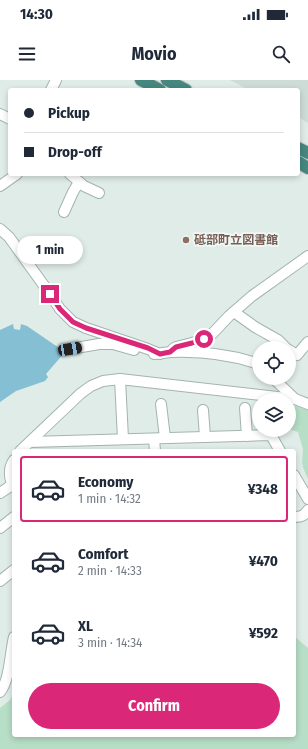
<!DOCTYPE html>
<meta charset="utf-8">
<style>
body{margin:0;font-family:"Fira Sans Condensed","Noto Sans JP",sans-serif;background:#f2f2f3;color:#1f2937;height:100vh;display:flex;flex-direction:column;font-size:15px;white-space:nowrap}
*{box-sizing:border-box;margin:0}
p{font-size:13px;color:#747a83}
.icon{flex:none;width:22px;height:22px;fill:none;stroke:currentColor;stroke-width:2;stroke-linecap:round;stroke-linejoin:round}
.map{position:relative;flex:1;overflow:hidden}
.sheet{position:absolute;left:12px;top:369px;width:284px;height:288px;display:flex;flex-direction:column;background:#fff;border-radius:4px;box-shadow:0 2px 6px #0003}
.sheet>*{flex:none}
.top-card{position:absolute;left:8px;top:8px;width:292px;height:88px;border-radius:4px;box-shadow:0 2px 6px #0003;display:grid;align-content:center;height:88px;padding:0 16px;background:#fff}
.fabs{position:absolute;left:252px;top:261px;display:grid;gap:8px}
.fabs a{display:grid;place-items:center;width:44px;height:44px;border-radius:50%;background:#fff;box-shadow:0 2px 6px #0003;font-size:20px}
.end{position:absolute;width:18px;height:18px;margin:-9px;border:5px solid #db2777;background:#fff;box-shadow:0 0 0 2px #fff}
.from{border-radius:50%}
.bubble{position:absolute;height:28px;border-radius:14px;background:#fff;box-shadow:0 2px 6px #0003;font-size:13px;font-weight:700;line-height:28px;text-align:center}
.car{position:absolute;width:12px;height:24px;margin:-12px -6px;border-radius:5px;box-shadow:0 0 3px 1px #0007;background:linear-gradient(#222 24%,#8ab4d8 0 40%,#222 0 76%,#8ab4d8 0 86%,#222 0)}
.top-card b{display:flex;align-items:center;gap:14px;height:38px;font-size:15px}
.top-card b+b{border-top:1px solid #e0e1e3}
.top-card i{width:10px;height:10px;background:#1f2937}
ul{padding:7px 0 0;list-style:none}
li{display:flex;align-items:center;gap:12px;height:66px;margin:0 8px 6px;padding:0 8px;border:2px solid transparent;border-radius:4px}
li div{flex:1}
li b{display:block;font-size:15px}
li em{font-style:normal;font-weight:700}
li.selected{border-color:#db2777}
li>.icon{width:36px;height:36px;stroke-width:1.5}
.action{display:flex;gap:8px;margin-top:auto;padding:8px 16px}
.action a{flex:1;height:46px;border-radius:24px;background:#db2777;color:#fff;font-size:16px;font-weight:700;line-height:46px;text-align:center}
.status{display:flex;justify-content:space-between;align-items:center;height:28px;padding:0 20px;background:#fff;direction:ltr}
.status svg{height:11px;fill:currentColor}
header{display:flex;justify-content:space-between;align-items:center;height:52px;padding:0 16px;background:#fff;font-size:18px;font-weight:700}
.map>svg:first-child{display:block}
</style>
<div class="status"><b>14:30</b><svg viewBox="0 0 49 12"><path d="M0 12V9h3v3zM5 12V6h3v6zM10 12V3h3v9zM15 12V0h3v12zM26 1h20v11H26zM47 4h2v5h-2z"/></svg></div>
<header><svg class="icon" aria-label="menu" viewBox="0 0 24 24"><path d="M4 6h16M4 12h16M4 18h16"/></svg>Movio<svg class="icon" aria-label="search" viewBox="0 0 24 24"><circle cx="10" cy="10" r="6"/><path d="M15 15l6 6"/></svg></header>
<div class="map">
<svg width="308" height="669" viewBox="0 0 308 669">
<rect width="100%" height="100%" fill="#e0ece8"/>
<polygon fill="#cedcd7" points="230,0 308,0 308,43 298,37 298,10 249,10"/>
<g fill="#b7dec6">
<polygon points="296,326 308,330 308,399 304,390 302,383 303,369 298,352 289,349 289,327"/>
<polygon points="294,556 308,568 308,669 0,669 0,628 10,620 14,613 14,655 294,655"/>
</g>
<polygon fill="#84bfd4" points="13,244 14,249 20,250 21,244 27,246 65,272 46,294 48,297 45,301 16,311 0,322 0,250"/>
<g fill="none" stroke-linecap="round" stroke-linejoin="round">
<defs>
<g id="minor">
<polyline points="51,10 56,0"/>
<polyline points="0,34 10,39"/>
<polyline points="70,94 84,106 99,113"/>
<polyline points="0,106 17,94"/>
<polyline points="64,132 73,112 79,102"/>
<polyline points="0,149 9,157 50,214 60,229 73,242 86,248 148,269 160,274"/>
<polyline points="234,232 255,247 278,260 286,268"/>
<polyline points="70,269 99,264 113,264 134,270"/>
<polyline points="173,269 176,267 192,263 204,259 213,253 229,236 252,216 308,176"/>
<polyline points="289,270 297,275 308,262"/>
<path d="M 154,274 C 160,274 166,272 172,272 C 202,271 228,274 256,283 L 259,285"/>
<polyline points="273,298 295,319"/>
<polyline points="120,299 123,359"/>
<polyline points="161,324 165,358"/>
<polyline points="245,328 247,356"/>
<polyline points="203,330 205,357"/>
<polyline points="154,359 155,371"/>
<polyline points="30,362 271,355 280,371"/>
<polyline points="20,371 80,314 91,306 103,301 120,299 295,319 308,324"/>
<path d="M 14,380 C 8,388 9,399 14,407"/>
<polyline points="294,395 308,419"/>
<polyline points="0,413 12,405"/>
<path d="M 294,437 C 301,437 304,436 308,430"/>
<polyline points="0,448 14,437"/>
<polyline points="0,501 14,490"/>
<path d="M 0,612 C 10,600 10,573 14,557"/>
</g>
<g id="trunk">
<polyline points="141,0 160,10"/>
<polyline points="167,0 186,10"/>
<polyline points="298,68 308,73"/>
<polyline points="298,82 308,88"/>
</g>
</defs>
<use href="#minor" stroke="#a3b4b0" stroke-width="12"/>
<use href="#trunk" stroke="#c1c9c7" stroke-width="14"/>
<use href="#minor" stroke="#fff" stroke-width="10"/>
<use href="#trunk" stroke="#46877f" stroke-width="12"/>
</g>
<g fill="none" stroke-linecap="round" stroke-linejoin="round">
<polyline stroke="#db2777" stroke-width="5" points="50,214 60,229 73,242 86,248 148,268 160,274 170,272 176,267 192,263 204,259"/>
</g>
<circle fill="#8d6e63" stroke="#f0f8f5" stroke-width="1.5" cx="186" cy="160" r="4"/>
<g text-anchor="middle" stroke-width="3.5" stroke-linejoin="round" paint-order="stroke">
<g font-size="12" font-weight="bold" fill="#785e54" stroke="#f0f8f5" text-anchor="start">
<text x="194" y="164">砥部町立図書館</text>
</g>
</g>
</svg>
<div class="fabs">
<a><svg class="icon" aria-label="locate" viewBox="0 0 24 24"><circle cx="12" cy="12" r="6"/><path d="M12 2v4M12 18v4M2 12h4M18 12h4"/></svg></a>
<a><svg class="icon" aria-label="layers" viewBox="0 0 24 24"><path d="M12 4l9 5-9 5-9-5zM3 14l9 5 9-5"/></svg></a>
</div>
<i class="end from" style="left:204px;top:259px"></i>
<i class="end" style="left:50px;top:214px"></i>
<div class="bubble" style="left:17px;top:156px;width:66px">1 min</div>
<i class="car" style="left:70px;top:269px;rotate:80deg"></i>
<div class="top-card">
<b><i class="from"></i>Pickup</b>
<b><i></i>Drop-off</b>
</div>
<section class="sheet">
<ul>
<li class="selected"><svg class="icon" aria-label="car" viewBox="0 0 24 24"><path d="M5 17H2v-5l4-1 3-4h7l3 4 3 1v5h-3M9 17h6M6 11h13"/><circle cx="7" cy="17" r="2"/><circle cx="17" cy="17" r="2"/></svg><div><b>Economy</b><p>1 min · 14:32</p></div><em>¥348</em></li>
<li><svg class="icon" aria-label="car" viewBox="0 0 24 24"><path d="M5 17H2v-5l4-1 3-4h7l3 4 3 1v5h-3M9 17h6M6 11h13"/><circle cx="7" cy="17" r="2"/><circle cx="17" cy="17" r="2"/></svg><div><b>Comfort</b><p>2 min · 14:33</p></div><em>¥470</em></li>
<li><svg class="icon" aria-label="car" viewBox="0 0 24 24"><path d="M5 17H2v-5l4-1 3-4h7l3 4 3 1v5h-3M9 17h6M6 11h13"/><circle cx="7" cy="17" r="2"/><circle cx="17" cy="17" r="2"/></svg><div><b>XL</b><p>3 min · 14:34</p></div><em>¥592</em></li>
</ul>
<div class="action"><a>Confirm</a></div>
</section>
</div>
